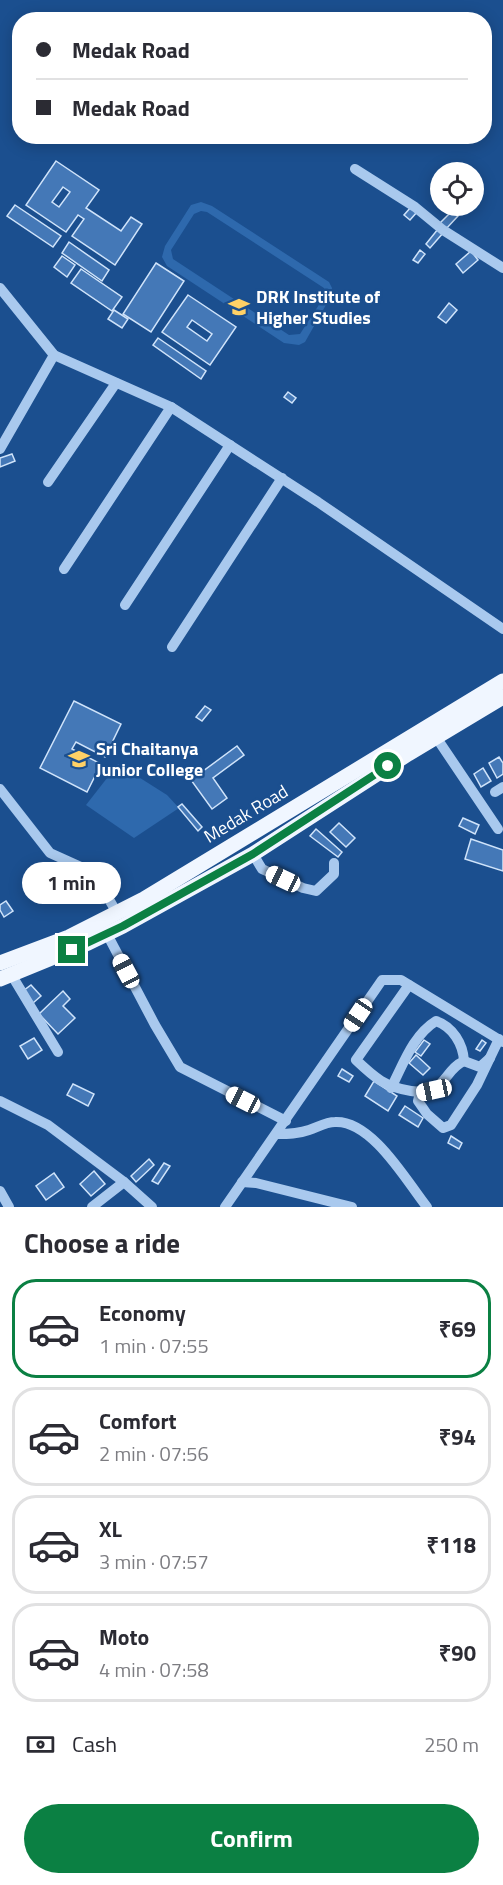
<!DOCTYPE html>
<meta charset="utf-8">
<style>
body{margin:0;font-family:"Titillium Web",sans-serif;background:#f7f7f7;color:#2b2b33;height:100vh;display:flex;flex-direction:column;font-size:22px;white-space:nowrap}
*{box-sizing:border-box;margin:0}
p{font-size:20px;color:#7c7c81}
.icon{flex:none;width:33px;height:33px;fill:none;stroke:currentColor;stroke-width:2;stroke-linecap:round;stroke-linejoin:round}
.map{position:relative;height:1207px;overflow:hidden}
.panel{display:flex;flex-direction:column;background:#fff;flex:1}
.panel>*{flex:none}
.hud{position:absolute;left:12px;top:12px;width:480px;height:132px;border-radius:24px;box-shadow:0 3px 15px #0003;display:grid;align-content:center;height:132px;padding:0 24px;background:#fff}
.buttons{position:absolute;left:430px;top:162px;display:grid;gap:12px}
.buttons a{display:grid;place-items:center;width:54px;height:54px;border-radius:50%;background:#fff;box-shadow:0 3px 15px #0003;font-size:30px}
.end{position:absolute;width:27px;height:27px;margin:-14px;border:8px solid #0b8043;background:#fff;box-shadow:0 0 0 3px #fff}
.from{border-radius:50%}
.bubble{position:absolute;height:42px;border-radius:21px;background:#fff;box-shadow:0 3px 15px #0003;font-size:20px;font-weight:700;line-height:42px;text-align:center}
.car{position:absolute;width:18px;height:36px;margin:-18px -9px;border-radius:8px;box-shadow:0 0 4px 2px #0007;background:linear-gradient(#fff 24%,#345 0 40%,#fff 0 76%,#345 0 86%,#fff 0)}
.hud b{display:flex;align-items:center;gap:21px;height:57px;font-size:22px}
.hud b+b{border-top:2px solid #e1e1e2}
.hud i{width:15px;height:15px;background:#2b2b33}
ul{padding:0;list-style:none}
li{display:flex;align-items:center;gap:18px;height:99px;margin:0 12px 9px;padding:0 12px;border:3px solid #e1e1e2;border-radius:24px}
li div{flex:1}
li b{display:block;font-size:22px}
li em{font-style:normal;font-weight:700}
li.on{border-color:#0b8043}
li>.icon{width:54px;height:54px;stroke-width:1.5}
h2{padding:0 24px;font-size:27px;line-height:72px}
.pay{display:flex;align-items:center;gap:15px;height:66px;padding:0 24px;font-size:22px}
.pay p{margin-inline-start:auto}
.primary-button{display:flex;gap:12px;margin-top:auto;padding:12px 24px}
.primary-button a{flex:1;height:69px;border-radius:36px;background:#0b8043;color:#fff;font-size:24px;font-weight:700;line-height:69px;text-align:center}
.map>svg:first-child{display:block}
</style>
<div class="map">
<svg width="503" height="1207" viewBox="0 0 503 1207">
<rect width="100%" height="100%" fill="#1b4f8f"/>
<g fill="#2e69ad" fill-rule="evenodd">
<path d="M 201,202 L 212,206 L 329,282 L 332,288 L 331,296 L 305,342 L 299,345 L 284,343 L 167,266 L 162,257 L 165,246 L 191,205 ZM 201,211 L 207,212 L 324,288 L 324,297 L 300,334 L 289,335 L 173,259 L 171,250 L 194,214 Z"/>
<polygon points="118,764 167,795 179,808 134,838 86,805"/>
</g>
<g fill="#4478b7" stroke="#cfe3fa" stroke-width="1.5" fill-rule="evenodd">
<path d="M 56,161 L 99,190 L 86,208 L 121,231 L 131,217 L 142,224 L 115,265 L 72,236 L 84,219 L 78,215 L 66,232 L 26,205 ZM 63,187 L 70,192 L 59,207 L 52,202 Z"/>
<polygon points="15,205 61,236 53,247 7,216"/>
<polygon points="411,207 417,212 410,220 404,215"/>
<polygon points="453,210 458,216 445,230 439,224"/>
<polygon points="438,229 443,233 430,248 426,244"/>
<polygon points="69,242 109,270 102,281 62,253"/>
<polygon points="420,250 425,254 418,263 413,260"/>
<polygon points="471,251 478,260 463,273 456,264"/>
<polygon points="62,256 75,265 67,277 54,267"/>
<polygon points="156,263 184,281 151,332 123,314"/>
<polygon points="81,269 122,297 112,311 71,283"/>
<path d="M 188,295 L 236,327 L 210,365 L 162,332 ZM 192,320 L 212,334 L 207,341 L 187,327 Z"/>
<polygon points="449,303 457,310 446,323 438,317"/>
<polygon points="114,310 128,319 122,328 108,319"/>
<polygon points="158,338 206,371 201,379 153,345"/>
<polygon points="288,392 296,398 292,403 284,397"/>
<polygon points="12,454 15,461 0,467 0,458"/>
<polygon points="74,701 121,724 105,757 76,742 72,749 101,764 87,792 40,768"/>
<polygon points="205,706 211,710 202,721 196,717"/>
<polygon points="237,746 244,755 213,778 227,798 212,809 191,780"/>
<polygon points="499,757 503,763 503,774 497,778 489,763"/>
<polygon points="483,768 491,781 481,787 474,774"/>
<polygon points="182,804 202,827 198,831 178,807"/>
<polygon points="463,818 479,825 475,834 459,826"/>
<polygon points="339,823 355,838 346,847 330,832"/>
<polygon points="316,829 342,852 338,857 310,836"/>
<polygon points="471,839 503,850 503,871 465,859"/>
<polygon points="6,901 13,911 4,917 0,910 0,905"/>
<polygon points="31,985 41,996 33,1003 23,991"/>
<polygon points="63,991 70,999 63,1006 75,1018 58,1034 39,1014"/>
<polygon points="34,1038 42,1050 28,1059 20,1046"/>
<polygon points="424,1040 430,1044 421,1056 415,1052"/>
<polygon points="482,1040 486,1043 480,1051 476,1049"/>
<polygon points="416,1055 430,1068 423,1075 409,1063"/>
<polygon points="342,1069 353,1076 349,1082 338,1076"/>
<polygon points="374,1081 397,1096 388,1111 365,1096"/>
<polygon points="73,1084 94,1094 88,1106 67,1095"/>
<polygon points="405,1106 423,1118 418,1127 399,1115"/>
<polygon points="451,1136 462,1143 459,1149 448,1143"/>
<polygon points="149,1159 154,1165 136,1182 131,1176"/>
<polygon points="164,1163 170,1166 158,1184 152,1181"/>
<polygon points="94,1171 105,1184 91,1196 80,1184"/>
<polygon points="54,1173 64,1187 46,1200 36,1186"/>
</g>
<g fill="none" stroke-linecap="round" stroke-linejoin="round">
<g stroke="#a9c9ee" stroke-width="10">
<polyline points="355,169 415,207 443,230 503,268"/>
<polyline points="0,288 54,355 171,407 318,502 503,629"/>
<polyline points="0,449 54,355"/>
<polyline points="48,482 116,383"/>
<polyline points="64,569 171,407"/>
<polyline points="125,605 230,445"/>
<polyline points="172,647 282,478"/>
<polyline points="436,737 498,829"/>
<polyline points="0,789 50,853 81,867 100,884 117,913"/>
<polyline points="495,792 503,787"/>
<polyline points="253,854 262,869 303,888 316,891 334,874 334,863"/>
<polyline points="107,934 155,1025 180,1067 286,1121"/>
<polyline points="11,974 58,1052"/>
<path d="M 409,985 L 356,1060 C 375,1078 385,1087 411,1091 C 418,1092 428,1093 434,1089 C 446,1082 450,1067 464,1061 L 480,1067 L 490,1058"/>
<path d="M 391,1088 C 403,1065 413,1035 436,1021 C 453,1027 463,1044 464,1061"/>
<polyline points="420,1093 418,1101 427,1114 443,1128 451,1125 477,1085 499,1039"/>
<polyline points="0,1101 48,1125 124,1182 152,1207"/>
<path d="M 277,1134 C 288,1134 298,1134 309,1130 C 318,1127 326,1122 335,1122 C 372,1120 407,1182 427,1207"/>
<polyline points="242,1182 256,1183 352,1207"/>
<polyline points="0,1191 9,1207"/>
<polyline points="92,1207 124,1182"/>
<polyline points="225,1207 382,980 401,980 503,1042"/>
</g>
<g stroke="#f0f6ff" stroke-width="15">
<polyline points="0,963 69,937 144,899 503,681"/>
<polyline points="0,979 88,943 123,926 253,854 408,754 503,697"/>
</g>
</g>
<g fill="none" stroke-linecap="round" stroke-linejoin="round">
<polyline stroke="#0b8043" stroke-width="8" points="72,950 123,926 253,854 388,766"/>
</g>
<defs>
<symbol id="university-bare" viewBox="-9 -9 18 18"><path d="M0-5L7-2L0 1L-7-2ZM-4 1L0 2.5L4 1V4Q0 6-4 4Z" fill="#ffd166" stroke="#1b4f8f" stroke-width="2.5" paint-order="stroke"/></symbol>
</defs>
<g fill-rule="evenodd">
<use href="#university-bare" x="224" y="292" width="30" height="30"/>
<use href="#university-bare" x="64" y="744" width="30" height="30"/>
</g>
<g text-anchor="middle" stroke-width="5" stroke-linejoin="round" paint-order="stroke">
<g font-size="18" font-weight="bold" fill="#fff" stroke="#1b4f8f" text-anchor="start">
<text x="256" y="303">DRK Institute of<tspan x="256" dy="21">Higher Studies</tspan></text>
<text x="96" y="755">Sri Chaitanya<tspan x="96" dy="21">Junior College</tspan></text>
</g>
<g font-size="18" fill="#fff" stroke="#1b4f8f">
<text transform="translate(246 814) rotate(-31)" y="6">Medak Road</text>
</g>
</g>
</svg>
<div class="buttons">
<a><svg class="icon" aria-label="locate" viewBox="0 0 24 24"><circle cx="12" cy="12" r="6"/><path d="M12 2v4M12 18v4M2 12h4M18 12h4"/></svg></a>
</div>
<i class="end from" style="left:388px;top:766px"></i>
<i class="end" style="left:72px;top:950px"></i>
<div class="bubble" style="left:22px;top:862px;width:99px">1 min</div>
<i class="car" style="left:283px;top:879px;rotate:295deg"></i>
<i class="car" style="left:126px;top:971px;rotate:332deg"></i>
<i class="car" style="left:358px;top:1015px;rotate:214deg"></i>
<i class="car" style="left:434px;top:1090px;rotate:258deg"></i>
<i class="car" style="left:243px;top:1100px;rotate:297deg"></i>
<div class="hud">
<b><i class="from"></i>Medak Road</b>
<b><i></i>Medak Road</b>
</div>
</div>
<section class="panel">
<h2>Choose a ride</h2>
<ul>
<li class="on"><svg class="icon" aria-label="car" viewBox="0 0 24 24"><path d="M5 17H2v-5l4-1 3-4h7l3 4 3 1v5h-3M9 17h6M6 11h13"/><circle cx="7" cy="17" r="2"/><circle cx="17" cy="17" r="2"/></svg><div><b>Economy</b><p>1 min · 07:55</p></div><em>₹69</em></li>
<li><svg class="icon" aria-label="car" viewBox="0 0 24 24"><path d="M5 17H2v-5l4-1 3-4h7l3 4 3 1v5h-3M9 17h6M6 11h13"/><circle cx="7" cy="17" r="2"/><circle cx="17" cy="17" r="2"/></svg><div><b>Comfort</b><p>2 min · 07:56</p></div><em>₹94</em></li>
<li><svg class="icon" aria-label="car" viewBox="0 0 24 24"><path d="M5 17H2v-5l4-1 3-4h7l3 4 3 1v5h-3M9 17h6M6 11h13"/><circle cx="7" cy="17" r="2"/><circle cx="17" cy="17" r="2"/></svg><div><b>XL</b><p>3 min · 07:57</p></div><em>₹118</em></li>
<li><svg class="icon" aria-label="car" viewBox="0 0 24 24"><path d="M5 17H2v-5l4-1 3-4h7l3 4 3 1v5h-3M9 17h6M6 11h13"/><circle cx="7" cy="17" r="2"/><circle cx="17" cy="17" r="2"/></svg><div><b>Moto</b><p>4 min · 07:58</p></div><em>₹90</em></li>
</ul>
<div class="pay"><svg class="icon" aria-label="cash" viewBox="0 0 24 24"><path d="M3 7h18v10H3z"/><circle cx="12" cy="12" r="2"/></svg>Cash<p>250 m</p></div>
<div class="primary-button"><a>Confirm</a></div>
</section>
